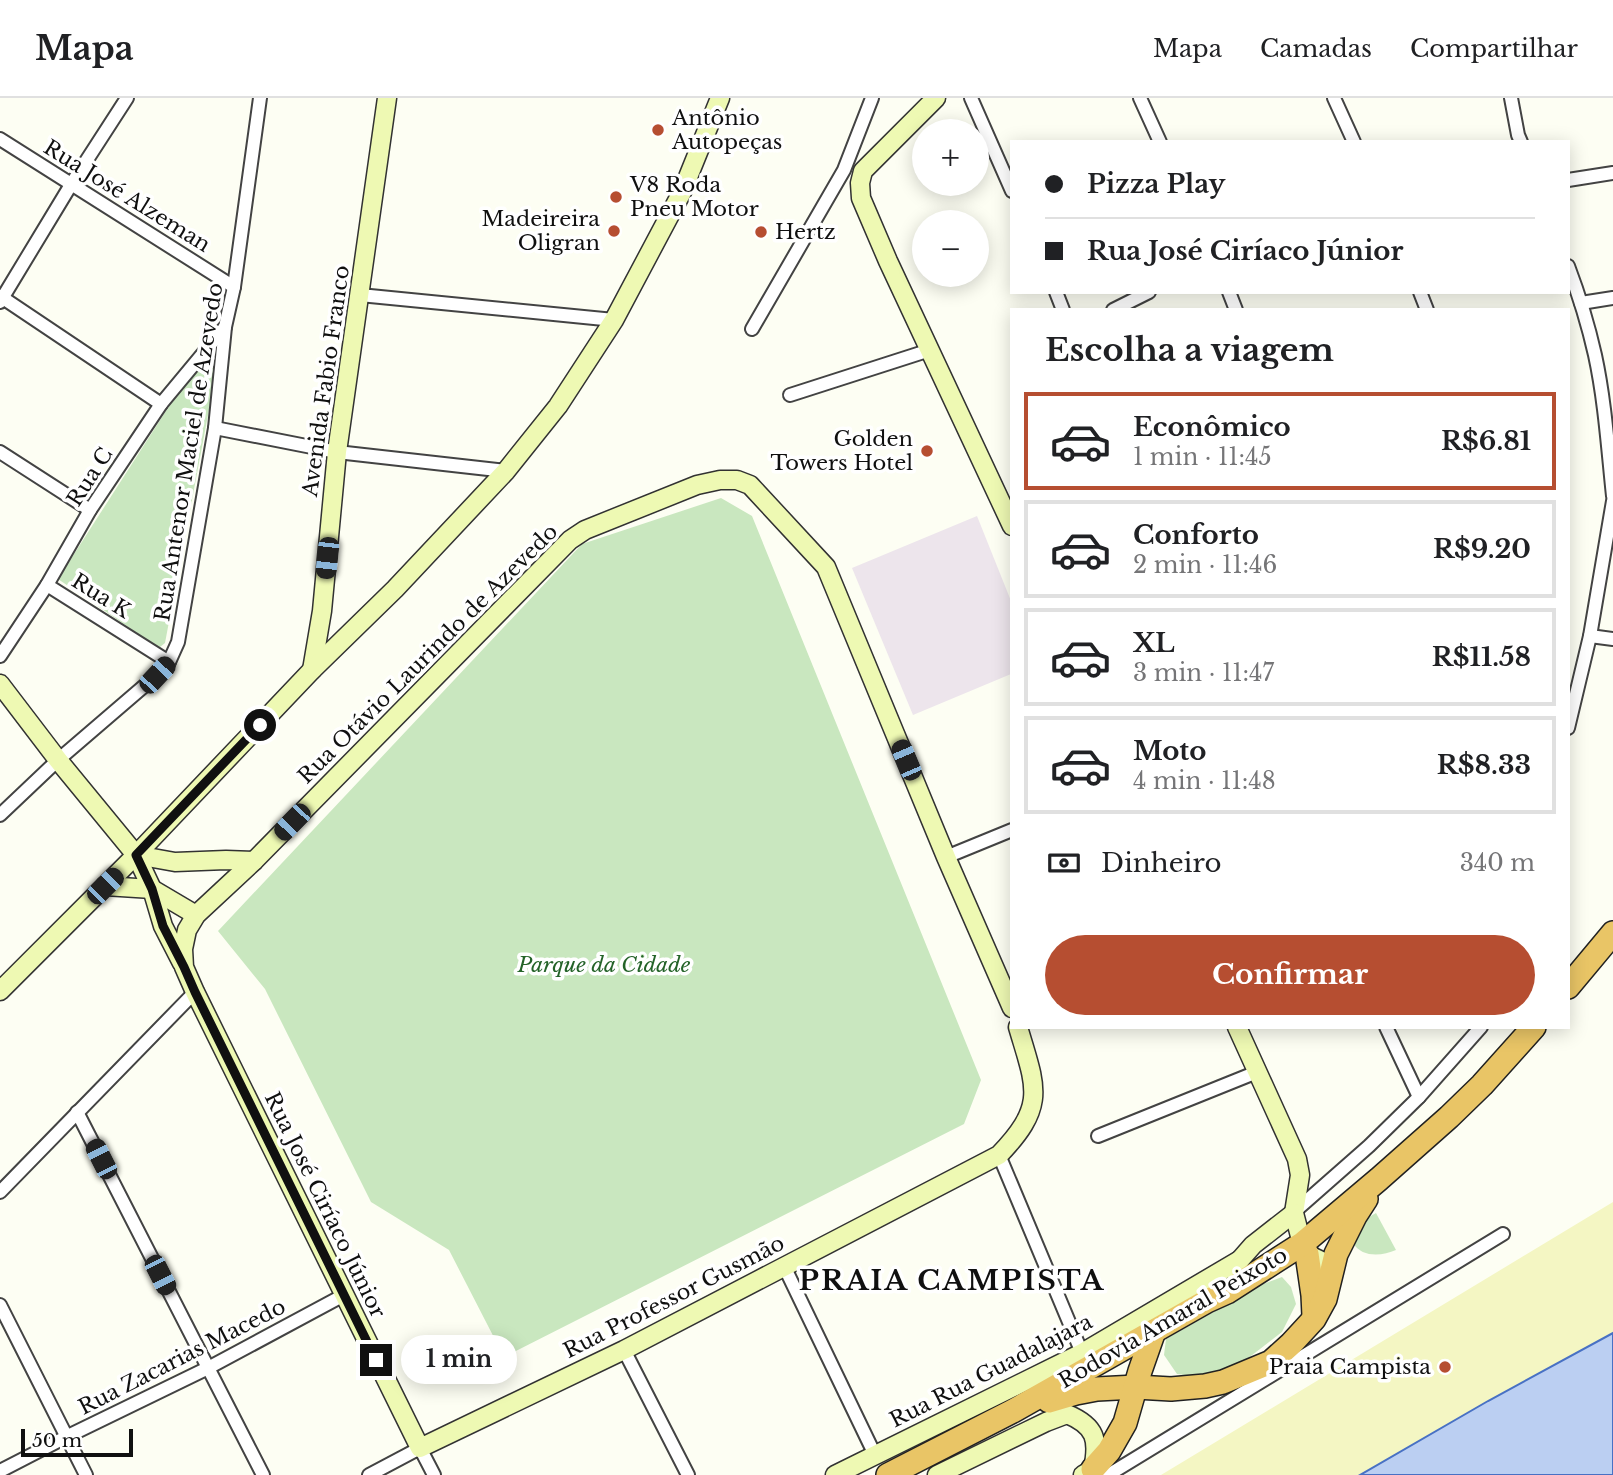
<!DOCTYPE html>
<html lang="pt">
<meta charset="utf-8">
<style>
body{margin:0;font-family:"Libre Baskerville",serif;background:#f2f2f2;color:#202124;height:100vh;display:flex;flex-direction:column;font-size:26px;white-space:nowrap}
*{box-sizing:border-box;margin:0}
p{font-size:23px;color:#757577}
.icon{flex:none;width:38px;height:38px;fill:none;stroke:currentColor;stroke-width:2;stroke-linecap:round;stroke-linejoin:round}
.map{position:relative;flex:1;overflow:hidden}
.sheet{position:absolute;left:1010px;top:210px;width:560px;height:721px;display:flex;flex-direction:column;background:#fff;border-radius:0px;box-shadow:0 4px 18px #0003}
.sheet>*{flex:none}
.top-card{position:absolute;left:1010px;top:42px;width:560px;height:154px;border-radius:0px;box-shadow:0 4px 18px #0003;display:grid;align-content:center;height:154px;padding:0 35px;background:#fff}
.tools{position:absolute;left:912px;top:21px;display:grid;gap:14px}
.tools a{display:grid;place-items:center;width:77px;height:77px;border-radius:50%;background:#fff;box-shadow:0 4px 18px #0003;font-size:35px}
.scale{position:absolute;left:21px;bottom:18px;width:112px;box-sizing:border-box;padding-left:7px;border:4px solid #101010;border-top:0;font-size:19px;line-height:24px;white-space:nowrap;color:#101010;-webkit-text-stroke:5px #fff;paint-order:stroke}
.end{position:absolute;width:32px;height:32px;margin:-16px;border:9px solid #101010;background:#fff;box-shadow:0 0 0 4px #fff}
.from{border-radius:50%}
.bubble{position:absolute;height:49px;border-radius:24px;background:#fff;box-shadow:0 4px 18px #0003;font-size:23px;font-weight:700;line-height:49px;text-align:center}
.car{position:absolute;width:21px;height:42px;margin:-21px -10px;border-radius:9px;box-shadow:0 0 5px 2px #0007;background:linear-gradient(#222 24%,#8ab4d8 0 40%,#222 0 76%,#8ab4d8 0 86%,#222 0)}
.top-card b{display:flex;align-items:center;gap:24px;height:66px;font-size:26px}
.top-card b+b{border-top:2px solid #e0e0e0}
.top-card i{width:18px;height:18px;background:#202124}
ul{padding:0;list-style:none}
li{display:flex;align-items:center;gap:21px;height:98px;margin:0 14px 10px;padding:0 21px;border:4px solid #e0e0e0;border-radius:0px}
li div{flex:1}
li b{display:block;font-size:26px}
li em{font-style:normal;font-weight:700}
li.active{border-color:#b64e31}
li>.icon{width:63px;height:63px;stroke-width:1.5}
h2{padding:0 35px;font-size:32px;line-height:84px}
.pay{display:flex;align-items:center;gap:18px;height:77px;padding:0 35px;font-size:26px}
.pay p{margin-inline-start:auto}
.primary-button{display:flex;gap:14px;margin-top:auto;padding:14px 35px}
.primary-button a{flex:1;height:80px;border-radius:42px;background:#b64e31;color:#fff;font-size:28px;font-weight:700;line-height:80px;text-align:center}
header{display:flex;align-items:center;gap:42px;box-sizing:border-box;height:98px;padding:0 35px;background:#fff;border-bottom:2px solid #e0e0e0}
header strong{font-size:33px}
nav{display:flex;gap:38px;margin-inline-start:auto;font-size:24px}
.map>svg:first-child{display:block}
</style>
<header>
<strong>Mapa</strong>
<nav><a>Mapa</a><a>Camadas</a><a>Compartilhar</a></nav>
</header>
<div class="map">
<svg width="1613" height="1377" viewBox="0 0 1613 1377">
<rect width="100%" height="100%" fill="#fdfef3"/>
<polygon fill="#ede5ec" points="977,418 1011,503 1011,576 913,617 852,470"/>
<g fill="#c9e7bf">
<path d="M 207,265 C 212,267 215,274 215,280 L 165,545 L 160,549 L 156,548 L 58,481 L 191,274 L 200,266 Z"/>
<polygon points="721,400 752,418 981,982 964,1026 504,1259 449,1152 371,1104 265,891 218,833 582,446"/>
<path d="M 1376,1115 L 1396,1152 C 1382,1158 1362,1160 1353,1145 L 1364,1122 Z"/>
<polygon points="1282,1179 1291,1189 1296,1206 1282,1234 1247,1261 1208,1280 1177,1276 1164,1257 1166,1241 1263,1186"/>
</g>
<polygon fill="#f4f6c3" points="1613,1104 1613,1235 1488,1303 1360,1377 1161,1377"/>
<polygon fill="#bbcff2" stroke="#4871c4" stroke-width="2" points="1613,1235 1613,1377 1360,1377 1488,1303"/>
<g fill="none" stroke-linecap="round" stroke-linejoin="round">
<defs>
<g id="street">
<polyline points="971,0 1012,93"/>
<polyline points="1140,0 1160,44"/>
<polyline points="1334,0 1354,44"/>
<polyline points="1511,0 1518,37 1521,44"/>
<polyline points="0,41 234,189"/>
<polyline points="1568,82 1613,75"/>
<path d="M 1568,168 C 1579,197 1588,226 1595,257 C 1605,303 1608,351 1613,398"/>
<polyline points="1056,194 1063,212"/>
<polyline points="1229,194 1236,212"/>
<polyline points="1420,194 1427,212"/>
<polyline points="360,197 614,222"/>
<polyline points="0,198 161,306"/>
<polyline points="0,204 72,85 127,0"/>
<polyline points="1581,205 1613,200"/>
<polyline points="1113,212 1149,194"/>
<polyline points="752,231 844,72 872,0"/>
<polyline points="790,297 930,252"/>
<polyline points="215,330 337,354 506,373"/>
<polyline points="0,354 90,412"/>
<polyline points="47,487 169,564"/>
<polyline points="1590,538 1613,541"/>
<polyline points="0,558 47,487 90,412 161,306 225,229"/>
<polyline points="1568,630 1590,538 1613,403"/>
<polyline points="0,717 58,662 157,577 169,564 178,544 215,330 225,229 234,189 260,0"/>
<polyline points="946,759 1012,732"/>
<polyline points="1386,929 1419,999"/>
<polyline points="77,1014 263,1377"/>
<polyline points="1098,1038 1257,974"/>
<polyline points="999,1057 1082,1255"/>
<polyline points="0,1094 195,894"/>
<polyline points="1294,1114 1369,1048 1419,999 1481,929"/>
<polyline points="784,1168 875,1357"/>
<polyline points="0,1207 86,1377"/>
<polyline points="624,1252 688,1377"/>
<polyline points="0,1373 66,1339 208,1270 344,1197"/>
<polyline points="369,1377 420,1350 434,1377"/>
<polyline points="1108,1377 1503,1136"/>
</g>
<g id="secondary">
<polyline points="936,0 863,73 860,85 861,100 888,163 1012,428"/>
<polyline points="312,572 322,513 337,354 387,0"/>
<polyline points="0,586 58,662 136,757 152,791 163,828 182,865"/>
<polyline points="136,757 175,764 226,762 254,763"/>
<polyline points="105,788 152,791 196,817"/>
<polyline points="0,893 136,757 312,572 395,491 506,373 558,308 614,222 682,94 720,0"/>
<path d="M 1012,910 L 946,759 L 826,469 L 750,387 L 737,382 L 720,382 L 697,387 L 585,432 L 570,442 L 254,763 L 196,817 L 187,832 L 183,851 L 184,869 L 195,894 L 420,1350 L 624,1252 L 999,1057 C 1047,1007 1036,990 1018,929"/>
<polyline points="1237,929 1297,1061 1300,1077 1294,1115 1302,1146 1307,1156 1332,1168"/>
<polyline points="1232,1171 1253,1147 1294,1115"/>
<polyline points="835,1377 1082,1255 1238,1163"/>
<path d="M 937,1377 L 1046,1324 L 1067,1316 C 1096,1328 1099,1342 1093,1371 L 1083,1377"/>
</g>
<g id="highway">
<polyline points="1568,889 1613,835"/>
<polyline points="1307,1156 1313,1197 1314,1218"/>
<polyline points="1049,1303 1076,1295 1097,1291 1136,1289 1171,1291 1205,1288 1223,1284 1271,1264 1291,1246 1314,1221 1325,1201 1336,1156 1355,1118 1366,1101"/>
<polyline points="1093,1371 1109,1353 1125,1325 1140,1273 1154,1233"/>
<polyline points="888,1377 1013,1313 1207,1203 1227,1194 1302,1146 1379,1081 1449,1019 1482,987 1534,929"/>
</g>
</defs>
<use href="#street" stroke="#434343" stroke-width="16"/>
<use href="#secondary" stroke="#323232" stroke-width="21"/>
<use href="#highway" stroke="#212121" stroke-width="26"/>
<use href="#street" stroke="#fff" stroke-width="12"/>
<use href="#secondary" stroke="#eef9b3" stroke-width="18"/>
<use href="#highway" stroke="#e9c566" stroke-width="23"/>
</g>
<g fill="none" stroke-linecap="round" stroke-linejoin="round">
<polyline stroke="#101010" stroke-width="9" points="260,627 136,757 152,791 163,828 184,869 195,894 376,1262"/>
</g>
<g fill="#b64e31" stroke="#fff" stroke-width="2.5">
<circle cx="658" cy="32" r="7"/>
<circle cx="616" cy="99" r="7"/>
<circle cx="614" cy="133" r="7"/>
<circle cx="761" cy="134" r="7"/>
<circle cx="927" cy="353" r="7"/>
<circle cx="1445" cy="1269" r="7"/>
</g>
<g text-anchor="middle" stroke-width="7" stroke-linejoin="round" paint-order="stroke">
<g font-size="21" fill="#101010" stroke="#fff" text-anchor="start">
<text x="672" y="27">Antônio<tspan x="672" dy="24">Autopeças</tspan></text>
<text x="630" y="94">V8 Roda<tspan x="630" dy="24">Pneu Motor</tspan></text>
<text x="600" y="128" text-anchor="end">Madeireira<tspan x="600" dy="24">Oligran</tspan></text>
<text x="775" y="141">Hertz</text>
<text x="913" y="348" text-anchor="end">Golden<tspan x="913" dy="24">Towers Hotel</tspan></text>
<text x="1431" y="1276" text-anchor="end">Praia Campista</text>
</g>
<g font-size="21" fill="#101010" stroke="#fff">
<text transform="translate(127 98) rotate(32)" y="7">Rua José Alzeman</text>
<text transform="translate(326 283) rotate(-82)" y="7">Avenida Fabio Franco</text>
<text transform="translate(189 354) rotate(-81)" y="7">Rua Antenor Maciel de Azevedo</text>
<text transform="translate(90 379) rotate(-57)" y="7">Rua C</text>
<text transform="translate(101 498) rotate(32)" y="7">Rua K</text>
<text transform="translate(428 556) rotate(-45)" y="7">Rua Otávio Laurindo de Azevedo</text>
<text transform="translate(325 1107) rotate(64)" y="7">Rua José Ciríaco Júnior</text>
<text transform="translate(674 1199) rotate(-27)" y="7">Rua Professor Gusmão</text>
<text transform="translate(1173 1220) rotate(-30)" y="7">Rodovia Amaral Peixoto</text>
<text transform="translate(182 1259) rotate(-27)" y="7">Rua Zacarias Macedo</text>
<text transform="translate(991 1273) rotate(-27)" y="7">Rua Rua Guadalajara</text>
</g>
<g font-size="21" font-style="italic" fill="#246328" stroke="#fff">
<text x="604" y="874">Parque da Cidade</text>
</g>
<g font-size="28" font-weight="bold" letter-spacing="2" fill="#101010" stroke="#fff">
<text x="952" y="1192">PRAIA CAMPISTA</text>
</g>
</g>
</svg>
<div class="tools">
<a>+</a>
<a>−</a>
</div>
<div class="scale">50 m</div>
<i class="end from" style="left:260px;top:627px"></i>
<i class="end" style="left:376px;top:1262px"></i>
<div class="bubble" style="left:401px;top:1237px;width:116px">1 min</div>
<i class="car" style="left:327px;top:460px;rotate:186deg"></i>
<i class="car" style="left:157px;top:577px;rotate:43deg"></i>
<i class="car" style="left:906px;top:662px;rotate:337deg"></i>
<i class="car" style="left:292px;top:724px;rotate:224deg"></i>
<i class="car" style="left:105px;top:788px;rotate:45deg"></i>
<i class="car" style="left:101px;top:1061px;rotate:333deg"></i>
<i class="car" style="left:160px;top:1177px;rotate:153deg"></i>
<div class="top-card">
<b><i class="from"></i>Pizza Play</b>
<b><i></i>Rua José Ciríaco Júnior</b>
</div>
<section class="sheet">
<h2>Escolha a viagem</h2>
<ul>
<li class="active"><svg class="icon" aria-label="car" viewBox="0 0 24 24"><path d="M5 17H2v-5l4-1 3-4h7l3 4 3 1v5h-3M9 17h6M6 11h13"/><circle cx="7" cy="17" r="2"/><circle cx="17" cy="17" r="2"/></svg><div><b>Econômico</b><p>1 min · 11:45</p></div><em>R$6.81</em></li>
<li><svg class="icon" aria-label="car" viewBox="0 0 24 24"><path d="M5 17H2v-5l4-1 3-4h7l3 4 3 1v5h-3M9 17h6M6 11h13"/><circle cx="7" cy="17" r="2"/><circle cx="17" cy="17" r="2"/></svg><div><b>Conforto</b><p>2 min · 11:46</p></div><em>R$9.20</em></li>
<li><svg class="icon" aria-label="car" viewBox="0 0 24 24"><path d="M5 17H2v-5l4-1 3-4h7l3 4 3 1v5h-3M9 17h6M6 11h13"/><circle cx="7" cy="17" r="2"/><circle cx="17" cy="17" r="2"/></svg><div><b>XL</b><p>3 min · 11:47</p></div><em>R$11.58</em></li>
<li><svg class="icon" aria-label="car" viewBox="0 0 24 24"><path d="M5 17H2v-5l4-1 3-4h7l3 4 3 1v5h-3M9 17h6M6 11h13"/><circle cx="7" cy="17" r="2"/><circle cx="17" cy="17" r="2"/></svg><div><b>Moto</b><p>4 min · 11:48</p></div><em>R$8.33</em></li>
</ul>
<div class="pay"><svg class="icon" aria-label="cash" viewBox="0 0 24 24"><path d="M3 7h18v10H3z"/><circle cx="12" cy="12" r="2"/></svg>Dinheiro<p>340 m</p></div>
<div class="primary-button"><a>Confirmar</a></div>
</section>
</div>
